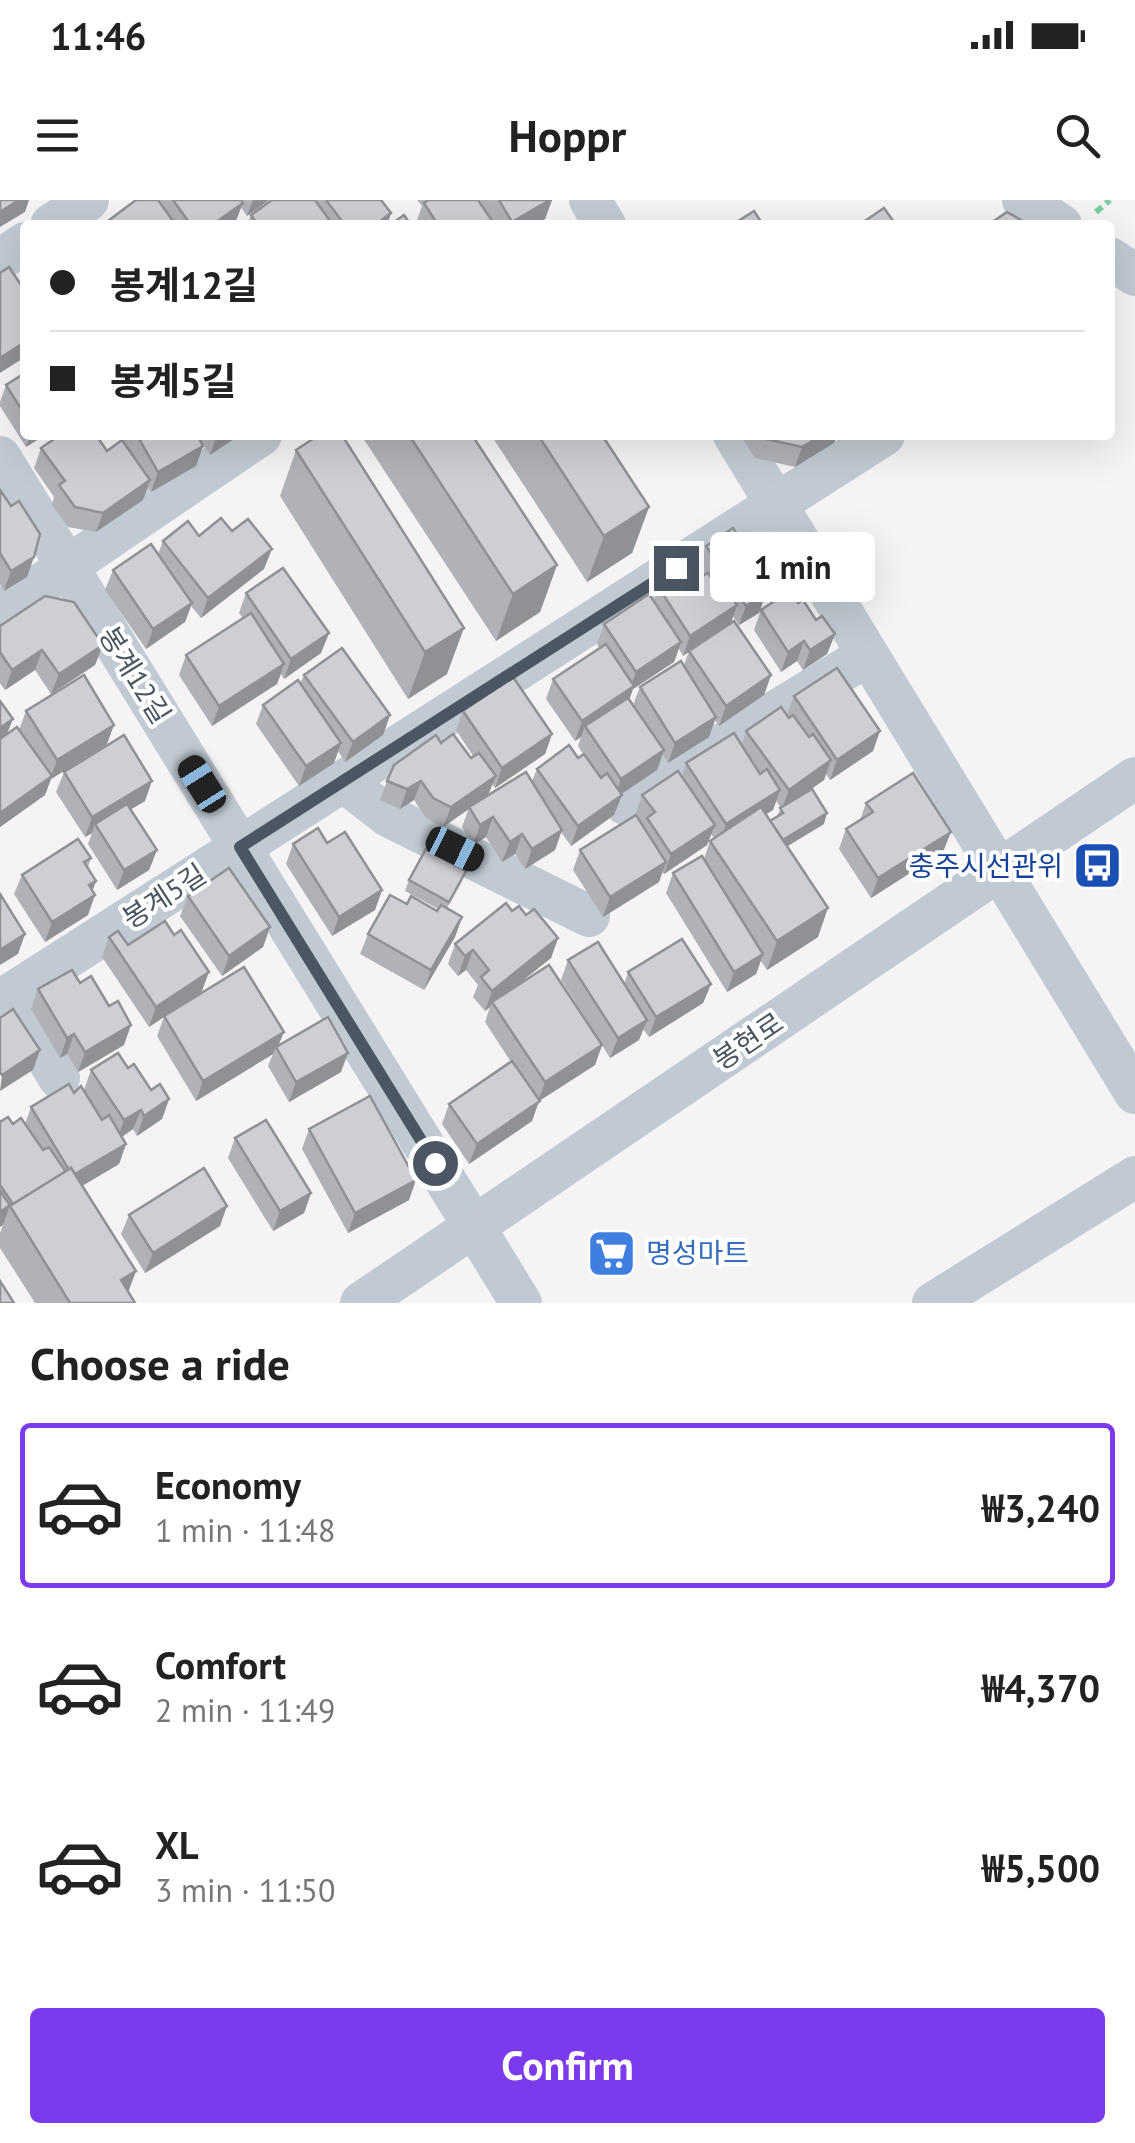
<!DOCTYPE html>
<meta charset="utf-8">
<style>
body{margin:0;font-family:"PT Sans","Noto Sans KR",sans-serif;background:#f2f2f2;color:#222;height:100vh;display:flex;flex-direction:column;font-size:38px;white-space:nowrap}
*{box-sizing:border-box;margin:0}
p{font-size:32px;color:#767676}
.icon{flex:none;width:55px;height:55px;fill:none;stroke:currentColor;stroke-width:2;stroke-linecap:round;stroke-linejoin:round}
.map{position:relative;height:1103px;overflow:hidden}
.drawer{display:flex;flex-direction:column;background:#fff;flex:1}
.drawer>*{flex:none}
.hud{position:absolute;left:20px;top:20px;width:1095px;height:220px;border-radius:10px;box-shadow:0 10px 40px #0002;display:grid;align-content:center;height:220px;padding:0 30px;background:#fff}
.end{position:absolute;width:45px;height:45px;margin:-22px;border:12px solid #4a5661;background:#fff;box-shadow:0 0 0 5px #fff}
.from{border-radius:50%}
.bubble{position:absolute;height:70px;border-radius:10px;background:#fff;box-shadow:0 10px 40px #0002;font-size:32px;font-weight:700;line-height:70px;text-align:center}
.car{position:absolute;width:30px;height:60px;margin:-30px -15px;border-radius:12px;box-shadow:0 0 8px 2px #0007;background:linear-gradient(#222 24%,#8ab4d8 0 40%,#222 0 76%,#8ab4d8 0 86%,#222 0)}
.hud b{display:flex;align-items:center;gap:35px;height:95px;font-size:38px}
.hud b+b{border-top:2px solid #e0e0e0}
.hud i{width:25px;height:25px;background:#222}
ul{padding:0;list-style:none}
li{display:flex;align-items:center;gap:30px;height:165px;margin:0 20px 15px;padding:0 10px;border:5px solid transparent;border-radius:10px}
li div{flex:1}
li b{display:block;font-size:38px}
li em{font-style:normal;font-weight:700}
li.current{border-color:#7c3aed}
li>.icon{width:90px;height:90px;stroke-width:1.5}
h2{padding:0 30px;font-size:45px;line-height:120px}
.action{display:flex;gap:20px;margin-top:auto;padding:20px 30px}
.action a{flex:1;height:115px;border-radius:10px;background:#7c3aed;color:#fff;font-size:40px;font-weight:700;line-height:115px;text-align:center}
.status{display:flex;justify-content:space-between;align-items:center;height:70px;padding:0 50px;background:#fff;direction:ltr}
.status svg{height:28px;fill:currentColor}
header{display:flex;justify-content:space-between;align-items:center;height:130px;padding:0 30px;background:#fff;font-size:45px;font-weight:700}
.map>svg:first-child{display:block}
</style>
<div class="status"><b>11:46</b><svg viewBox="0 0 49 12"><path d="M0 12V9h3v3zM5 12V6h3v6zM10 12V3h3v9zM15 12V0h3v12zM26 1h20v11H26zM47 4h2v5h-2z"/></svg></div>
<header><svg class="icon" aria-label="menu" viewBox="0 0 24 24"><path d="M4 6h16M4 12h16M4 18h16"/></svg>Hoppr<svg class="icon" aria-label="search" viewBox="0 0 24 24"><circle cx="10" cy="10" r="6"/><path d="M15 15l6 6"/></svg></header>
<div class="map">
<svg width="1135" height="1103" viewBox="0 0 1135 1103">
<rect width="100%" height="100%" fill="#f5f3f3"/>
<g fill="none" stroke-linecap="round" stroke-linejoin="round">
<polyline stroke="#7ad0a6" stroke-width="6" stroke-dasharray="8 5" stroke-linecap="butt" points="1096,12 1110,0"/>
<g stroke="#c1cad2" stroke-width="42">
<polyline points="590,0 605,25"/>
<polyline points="1023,0 1061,25"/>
<polyline points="51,25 88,0"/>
<polyline points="1110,58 1135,75"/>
<polyline points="0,60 25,43"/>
<polyline points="734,235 1135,893"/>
<polyline points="0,257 521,1103"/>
<polyline points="0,412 261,235"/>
<polyline points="343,581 388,616 589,716"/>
<polyline points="625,604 868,455"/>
<polyline points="9,795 59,878"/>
<polyline points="0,801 884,235"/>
<polyline points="361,1103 1135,578"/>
<polyline points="933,1103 1135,977"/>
</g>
</g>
<g fill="#b0b2b7" fill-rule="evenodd">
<polygon points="136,0 269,0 247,16 241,7 235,23 232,25 103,25"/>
<polygon points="272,0 383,0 383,2 391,13 387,25 247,25 251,15"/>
<polygon points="417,0 478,0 489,16 479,0 552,0 545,19 534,25 418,25 416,23 422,6"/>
<polygon points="25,173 25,235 45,235 26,247 0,206 0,202 6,185"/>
<polygon points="55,235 96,235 107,251 122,241 118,235 240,235 210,255 199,238 203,246 196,266 151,292 148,287 143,300 96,332 68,327 52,305 54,297 34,268 41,248 54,239"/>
<polygon points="361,235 472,235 557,365 540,412 496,441"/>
<polygon points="491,235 602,235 649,307 632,353 587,382"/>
<polygon points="740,235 837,235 834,243 795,267 755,258"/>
<polygon points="296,250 447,474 408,499 280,296"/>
<polygon points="0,290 27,377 4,391 0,384"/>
<polygon points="199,336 264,369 201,418 191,406 185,422 146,449 105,390 113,370 158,354 163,341"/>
<path d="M 740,339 L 756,343 L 779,364 L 772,384 L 764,389 L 766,393 L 759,413 L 739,425 L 733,416 L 731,423 L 771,475 L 764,495 L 719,526 L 715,520 L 709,537 L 668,563 L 663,555 L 657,570 L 621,594 L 614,615 L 571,646 L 561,632 L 555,650 L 525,669 L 515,654 L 502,662 L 486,637 L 473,645 L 462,627 L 468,610 L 443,627 L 426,618 L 414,600 L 400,609 L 380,600 L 387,581 L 441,543 L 471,558 L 473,556 L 456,530 L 463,511 L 552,534 L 545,554 L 495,588 L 492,584 L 488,595 L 532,581 L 537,569 L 578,558 L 583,554 L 578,546 L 581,537 L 575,541 L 546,499 L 553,479 L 599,448 L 597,444 L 604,424 L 654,401 L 659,388 L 699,378 L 705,375 L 699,366 L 706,346 ZM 679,449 L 683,456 L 689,451 L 684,465 L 640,487 L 633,505 L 629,499 L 633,489 L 674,462 Z"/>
<polygon points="246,393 329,433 321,453 284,479 281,474 277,484 212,526 179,475 186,455 243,418 239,413"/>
<polygon points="798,403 835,434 827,454 803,470 797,461 781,472 754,430 761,410"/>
<polygon points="0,426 103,445 95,465 51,494 35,470 5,490 0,483"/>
<polygon points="304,475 390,515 383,535 345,562 338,551 334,563 299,586 256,524 263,505 300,484"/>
<path d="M 794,496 L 873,551 L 830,580 L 826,574 L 824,580 L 810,590 L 824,624 L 787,646 L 818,737 L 767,770 L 761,761 L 756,774 L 727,792 L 666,693 L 673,673 L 704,659 L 710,641 L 714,638 L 711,634 L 707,645 L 664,674 L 662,672 L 659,682 L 603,717 L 573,670 L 580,650 L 635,616 L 642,595 L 682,577 L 686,563 L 742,545 L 746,531 L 787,515 ZM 776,601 L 781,608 L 777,616 L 770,621 L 766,614 L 773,610 Z"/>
<polygon points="0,501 7,534 19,530 26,511 107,544 51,579 45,595 0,627"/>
<polygon points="64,572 145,601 131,609 157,650 149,670 117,690 88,644 92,633 85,637 56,592"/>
<polygon points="866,603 943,652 871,698 839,649 846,629 860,620"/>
<polygon points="327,643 382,690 375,710 332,736 286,664 293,644"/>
<polygon points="91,658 88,667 92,691 88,715 45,742 14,694 22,675"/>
<polygon points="409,680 462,681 447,708 462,717 455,737 424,790 360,754 368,734 407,704 437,711 438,709 405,691"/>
<polygon points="188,696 270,727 263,747 222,776 180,716"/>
<polygon points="512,711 526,715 558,738 551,758 510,791 602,844 561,780 568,760 624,784 628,772 711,784 703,803 649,837 643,829 639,840 610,858 602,845 595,865 539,901 532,921 469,964 442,924 449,904 511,862 485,822 490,807 485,811 473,797 478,785 466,770 458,776 448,764 455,744"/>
<polygon points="109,737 128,745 202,791 169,814 279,845 341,872 289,902 268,866 273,854 196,901 157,836 164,817 149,827 102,757"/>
<polygon points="80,783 124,845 78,872 67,854 60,858 31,809 38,789"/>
<polygon points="128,868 151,890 169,899 162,919 137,936 133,929 122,937 126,944 119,964 82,986 136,1071 128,1092 135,1103 35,1103 0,1048 0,1033 4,1022 0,1027 0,922 25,924 31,907 84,890 91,870"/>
<polygon points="309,929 409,1000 348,1033 302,949"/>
<polygon points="235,938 311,993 304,1013 273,1031 228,958"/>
<polygon points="129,1015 220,1026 145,1073 121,1034"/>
</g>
<g fill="#909195">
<polygon points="19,0 29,0 25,12 0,27 0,12"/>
<polygon points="253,0 269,0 247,16"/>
<polygon points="550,0 552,0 545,19 534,25 512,25 512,22"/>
<polygon points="243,3 235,23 232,25 212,25"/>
<polygon points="391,13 387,25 375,25"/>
<polygon points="25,142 25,157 0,173 0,158"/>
<polygon points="30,235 45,235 26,247"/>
<polygon points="217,235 240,235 210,255"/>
<polygon points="822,235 837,235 834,243 795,267 802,247"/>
<polygon points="203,246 196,266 151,292 158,272"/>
<polygon points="150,280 143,300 96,332 103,313"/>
<polygon points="649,307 632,353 587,382 604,336"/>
<polygon points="272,349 264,369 201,418 208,398"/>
<polygon points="34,357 27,377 4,391 11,371"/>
<polygon points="779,364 772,384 750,399 757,379"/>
<polygon points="557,365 540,412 496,441 513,394"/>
<polygon points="766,393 759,413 739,425 746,406"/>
<polygon points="192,403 185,422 146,449 153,429"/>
<polygon points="737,405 730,425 683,456 690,436"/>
<polygon points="464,428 447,474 408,499 425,452"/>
<polygon points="329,433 321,453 284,479 291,459"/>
<polygon points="835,434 827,454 803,470 810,450"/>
<polygon points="804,441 797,461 781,472 788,452"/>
<polygon points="681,442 674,462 633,489 627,506 585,526 581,537 575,541 582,521 630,489 636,472"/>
<polygon points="103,445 95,465 51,494 59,474"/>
<polygon points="42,450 35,470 5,490 12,470"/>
<polygon points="284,464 277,484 212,526 219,506"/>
<polygon points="771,475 764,495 719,526 726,506"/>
<polygon points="390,515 383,535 345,562 353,542"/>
<polygon points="716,517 709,537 668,563 675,543"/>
<polygon points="13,519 5,539 0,542 0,528"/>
<polygon points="114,525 107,544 51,579 45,595 0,627 0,613 51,577 57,560"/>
<polygon points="880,531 873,551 830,580 837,560"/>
<polygon points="552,534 545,554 495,588 502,568"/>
<polygon points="341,543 334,563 299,586 306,566"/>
<polygon points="664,550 657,570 614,599 621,579"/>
<polygon points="831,560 824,580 782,609 789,590"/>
<polygon points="496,576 488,595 443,627 451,607"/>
<polygon points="152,581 145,601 98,629 95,624 92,633 85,637 92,617"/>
<polygon points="421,581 414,600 400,609 407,589"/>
<polygon points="780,590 773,610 718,644 726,624"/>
<polygon points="622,595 614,615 571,646 578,626"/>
<polygon points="827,613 824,624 773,655 776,645"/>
<polygon points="493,617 486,637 473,645 480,625"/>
<polygon points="715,625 707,645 664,674 671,654"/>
<polygon points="562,630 555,650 525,669 532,649"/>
<polygon points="951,632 943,652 871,698 878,678"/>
<polygon points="522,634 515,654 502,662 510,642"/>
<polygon points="157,650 149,670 117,690 124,670"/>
<polygon points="666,662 659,682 603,717 610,697"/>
<polygon points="96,681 90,698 95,695 88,715 45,742 52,722 89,685"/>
<polygon points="382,690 375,710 332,736 339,717"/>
<polygon points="828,708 818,737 767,770 777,741"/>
<polygon points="462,717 455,737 424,790 431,770"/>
<polygon points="270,727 263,747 222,776 229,756"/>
<polygon points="25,734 18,754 0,765 0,750"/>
<polygon points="558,738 551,758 493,804 492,802 490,807 485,811 492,791"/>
<polygon points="473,750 466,770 458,776 465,756"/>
<polygon points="763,754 756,774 727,792 734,772"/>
<polygon points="209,772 202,791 149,827 156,807"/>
<polygon points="711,784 703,803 649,837 656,817"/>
<polygon points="647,820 639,840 610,858 618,838"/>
<polygon points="131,825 124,845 78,872 85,852"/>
<polygon points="284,832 277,849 276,847 273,854 196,901 203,881"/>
<polygon points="74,834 67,854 60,858 67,838"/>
<polygon points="602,845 595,865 539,901 532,921 469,964 477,944 538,902 545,882"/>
<polygon points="40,850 33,870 0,891 2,875"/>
<polygon points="348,853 341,872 289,902 296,882"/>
<polygon points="169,899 162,919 137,936 144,916"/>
<polygon points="141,910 133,929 117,940 124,920"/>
<polygon points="126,944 119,964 65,996 72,976"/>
<polygon points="416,980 409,1000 348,1033 355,1013"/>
<polygon points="311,993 304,1013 273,1031 280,1011"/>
<polygon points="10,1005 3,1025 0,1027 0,1012"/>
<polygon points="227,1006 220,1026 145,1073 153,1053"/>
<polygon points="136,1071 124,1103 121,1080"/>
</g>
<g fill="#cdcfd5" stroke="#909195" stroke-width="2.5">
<polygon points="0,0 19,0 0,12"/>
<polygon points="136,0 158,0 176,25 105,25 104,24"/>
<polygon points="173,0 241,0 243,3 212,25 191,25"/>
<polygon points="272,0 315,0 333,25 258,25 251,15"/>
<polygon points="326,0 381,0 391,13 375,25 345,25"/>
<polygon points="428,0 478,0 495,25 438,25 424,3"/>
<polygon points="499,0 550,0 512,22"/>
<polygon points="884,8 896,25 859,25"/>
<polygon points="754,11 763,25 732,25"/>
<polygon points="1007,12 1030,25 988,25"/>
<polygon points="404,15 411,25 390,25"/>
<polygon points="9,67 25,91 25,142 0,158 0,73"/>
<polygon points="25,173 25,215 6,185"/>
<polygon points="60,235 96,235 107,251 122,240 150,280 103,313 75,307 59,285 65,281 41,248"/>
<polygon points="137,235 197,235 203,246 158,272"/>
<polygon points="319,235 342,235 464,428 425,452 296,250"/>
<polygon points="409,235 472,235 557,365 513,394"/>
<polygon points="538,235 602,235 649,307 604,336"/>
<polygon points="760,235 822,235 802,247 762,238"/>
<polygon points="0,290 11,306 19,301 40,334 34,357 11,371 0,353"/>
<polygon points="221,318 232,331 248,319 272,349 208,398 163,341 188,321 199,336"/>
<polygon points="733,328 740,339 749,333 756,343 763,338 779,364 757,379 766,393 746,406 706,346"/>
<polygon points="151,344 192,403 153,429 113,370"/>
<polygon points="692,367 699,378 708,373 723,395 728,392 737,405 690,436 659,388"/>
<polygon points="283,368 329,433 291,459 246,393"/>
<polygon points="790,391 798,403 803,400 816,420 822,416 835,434 810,450 804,441 788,452 761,410"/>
<polygon points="649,394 681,442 636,472 604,424"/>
<polygon points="45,396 74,402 103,445 59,474 42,450 12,470 0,452 0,426"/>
<polygon points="251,413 284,464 219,506 186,455"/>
<polygon points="734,421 771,475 726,506 689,451"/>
<polygon points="606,444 634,486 582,521 553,479"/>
<polygon points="342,448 390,515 353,542 304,475"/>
<polygon points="681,461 716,517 675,543 640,487"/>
<polygon points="837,468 880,531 837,560 794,496"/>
<polygon points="84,475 114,525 57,560 26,511"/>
<polygon points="513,477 552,534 502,568 463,511"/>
<polygon points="298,480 341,543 306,566 263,505"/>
<polygon points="628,498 664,550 621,579 585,526"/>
<polygon points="0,501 13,519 0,528"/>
<polygon points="781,507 789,518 793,515 809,537 813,534 831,560 789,590 746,531"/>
<polygon points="17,527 52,576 0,613 0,539"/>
<polygon points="734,533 760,574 767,569 780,590 726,624 686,563"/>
<polygon points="453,534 471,558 479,553 496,576 451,607 433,598 421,581 407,589 387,581 394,565 436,535 441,543"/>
<polygon points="124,535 152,581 92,617 64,572"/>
<polygon points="569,545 578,558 584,554 601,578 607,573 622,595 578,626 537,569"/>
<polygon points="678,571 715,625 671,654 647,618 655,612 642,595"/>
<polygon points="526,572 562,630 532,649 522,634 510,642 493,617 480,625 469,607"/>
<polygon points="913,573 951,632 878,678 846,629 873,612 866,603"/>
<polygon points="812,589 827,613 783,640 770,621 783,613 780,608"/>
<polygon points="127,604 157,650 124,670 95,624"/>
<polygon points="761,607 828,708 777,741 710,641"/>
<polygon points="636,615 666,662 610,697 580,650"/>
<polygon points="318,628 327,643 345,632 382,690 339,717 293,644"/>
<polygon points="78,639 91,658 84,662 96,681 89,685 95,695 52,722 22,675"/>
<polygon points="426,649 466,671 449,702 409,680"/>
<polygon points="702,656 763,754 734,772 673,673"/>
<polygon points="229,668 270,727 229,756 188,696"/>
<polygon points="0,694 25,734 0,750"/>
<polygon points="390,695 407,704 411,696 437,711 441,705 462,717 431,770 368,734"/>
<polygon points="506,703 512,711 519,706 526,715 534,709 558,738 492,791 481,777 489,770 473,750 465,756 455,744"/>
<polygon points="165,721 174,735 181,730 209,772 156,807 109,737 118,731 128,745"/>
<polygon points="682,739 711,784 656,817 628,772"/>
<polygon points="598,742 647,820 618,838 568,760"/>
<polygon points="549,765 602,845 545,882 492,802"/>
<polygon points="244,767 284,832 203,881 164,816"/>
<polygon points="72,770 80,783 91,776 109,806 118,801 131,825 85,852 74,834 67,838 38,789"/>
<polygon points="13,809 40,850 2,875 0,872 0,818"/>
<polygon points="328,817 348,853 296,882 276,847"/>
<polygon points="118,853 128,868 134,864 151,890 160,884 169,899 144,916 141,910 124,920 91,870"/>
<polygon points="512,861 540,901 477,944 449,904"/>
<polygon points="69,884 74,893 81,886 102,920 109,915 126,944 75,974 71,968 69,970 31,907"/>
<polygon points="370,896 416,980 355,1013 309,929"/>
<polygon points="8,917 13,924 21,918 43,950 49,947 66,972 13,1004 0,985 0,922"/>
<polygon points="266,920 311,993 280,1011 235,938"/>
<polygon points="71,968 136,1071 121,1080 135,1103 70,1103 10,1006"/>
<polygon points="204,968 227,1006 153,1053 129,1015"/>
<polygon points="0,991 10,1005 0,1012"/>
<polygon points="0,1081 14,1103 0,1103"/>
</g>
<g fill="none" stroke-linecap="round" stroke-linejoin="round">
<polyline stroke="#4a5661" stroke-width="12" points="435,963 240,647 676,368"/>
</g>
<defs>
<symbol id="bus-square" viewBox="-11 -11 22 22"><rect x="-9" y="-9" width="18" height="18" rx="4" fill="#1a4fb4" stroke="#fff"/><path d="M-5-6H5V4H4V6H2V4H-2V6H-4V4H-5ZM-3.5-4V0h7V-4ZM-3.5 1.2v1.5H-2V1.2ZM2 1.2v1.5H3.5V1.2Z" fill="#fff"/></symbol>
<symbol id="supermarket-square" viewBox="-11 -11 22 22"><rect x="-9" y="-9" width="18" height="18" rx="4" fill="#3f7fe0" stroke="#fff"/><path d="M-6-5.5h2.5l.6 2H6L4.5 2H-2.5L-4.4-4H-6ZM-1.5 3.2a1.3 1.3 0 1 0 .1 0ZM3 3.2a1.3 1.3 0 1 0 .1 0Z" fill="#fff"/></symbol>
</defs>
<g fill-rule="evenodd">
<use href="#bus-square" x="1070" y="638" width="55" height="55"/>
<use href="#supermarket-square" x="584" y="1026" width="55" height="55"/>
</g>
<g text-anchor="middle" stroke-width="8" stroke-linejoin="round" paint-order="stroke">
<g font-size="28" fill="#4a5661" stroke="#fff">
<text transform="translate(135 475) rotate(58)" y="10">봉계12길</text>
<text transform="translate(164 696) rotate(-33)" y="10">봉계5길</text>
<text transform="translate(748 841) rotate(-34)" y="10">봉현로</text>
</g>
<g font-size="28" fill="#164399" stroke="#fff" text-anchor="end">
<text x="1063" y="676">충주시선관위</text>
</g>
<g font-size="28" fill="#366cbe" stroke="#fff" text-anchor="start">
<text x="646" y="1063">명성마트</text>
</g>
</g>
</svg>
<i class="end from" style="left:435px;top:963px"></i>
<i class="end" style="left:676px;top:368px"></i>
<div class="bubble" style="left:710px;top:332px;width:165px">1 min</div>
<i class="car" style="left:202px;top:584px;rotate:328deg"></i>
<i class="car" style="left:455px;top:649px;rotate:116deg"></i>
<div class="hud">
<b><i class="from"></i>봉계12길</b>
<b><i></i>봉계5길</b>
</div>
</div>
<section class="drawer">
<h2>Choose a ride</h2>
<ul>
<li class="current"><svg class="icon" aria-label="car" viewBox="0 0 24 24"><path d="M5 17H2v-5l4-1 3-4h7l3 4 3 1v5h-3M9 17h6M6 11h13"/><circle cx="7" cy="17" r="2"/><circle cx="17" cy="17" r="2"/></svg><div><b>Economy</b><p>1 min · 11:48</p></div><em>₩3,240</em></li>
<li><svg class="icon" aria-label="car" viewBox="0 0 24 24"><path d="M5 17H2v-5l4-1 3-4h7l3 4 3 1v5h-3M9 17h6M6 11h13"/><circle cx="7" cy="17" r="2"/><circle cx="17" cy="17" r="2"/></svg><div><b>Comfort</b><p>2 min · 11:49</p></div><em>₩4,370</em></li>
<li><svg class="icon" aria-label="car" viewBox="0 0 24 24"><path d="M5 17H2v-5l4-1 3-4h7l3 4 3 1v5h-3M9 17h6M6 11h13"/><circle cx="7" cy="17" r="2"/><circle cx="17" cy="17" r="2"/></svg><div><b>XL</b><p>3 min · 11:50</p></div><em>₩5,500</em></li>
</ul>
<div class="action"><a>Confirm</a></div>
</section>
